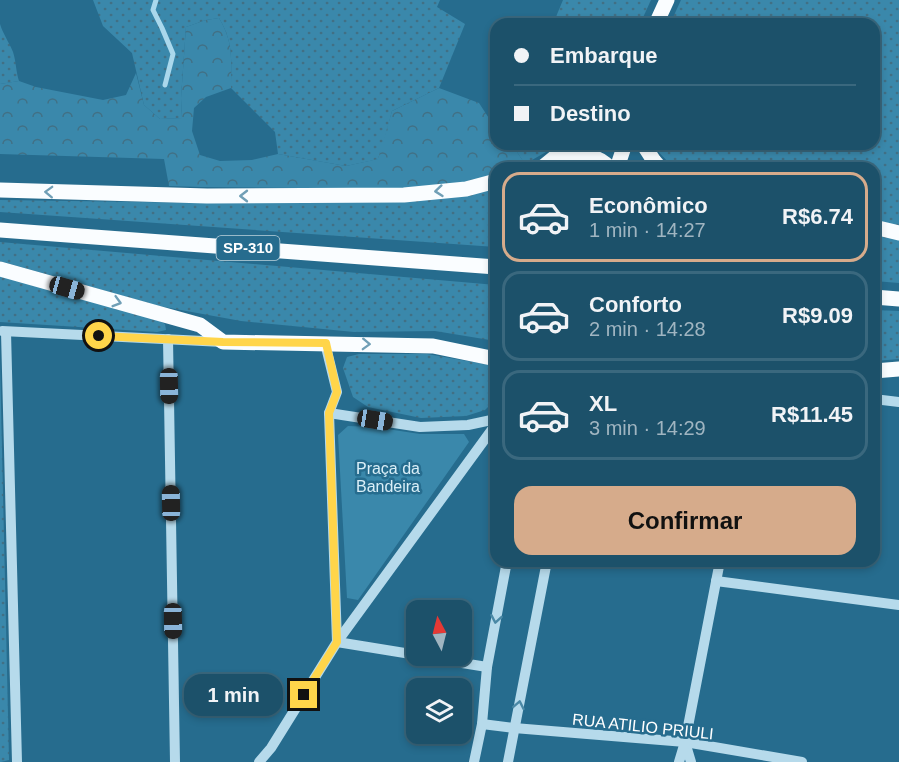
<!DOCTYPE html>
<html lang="pt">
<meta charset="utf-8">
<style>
body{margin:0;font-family:Helvetica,sans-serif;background:#295b72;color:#f1f3f6;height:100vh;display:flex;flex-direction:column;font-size:22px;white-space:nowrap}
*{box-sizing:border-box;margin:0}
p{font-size:20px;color:#a0b5c1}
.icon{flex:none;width:33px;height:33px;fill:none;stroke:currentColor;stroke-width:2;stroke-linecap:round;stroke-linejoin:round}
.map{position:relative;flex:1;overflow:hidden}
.drawer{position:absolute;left:490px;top:162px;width:390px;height:405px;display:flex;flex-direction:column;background:#1c516a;border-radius:18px;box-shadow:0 3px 9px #0003,0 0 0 2px #3a687e}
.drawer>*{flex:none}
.banner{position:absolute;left:490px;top:18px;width:390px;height:132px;border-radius:18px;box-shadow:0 3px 9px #0003,0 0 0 2px #3a687e;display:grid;align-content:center;height:132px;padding:0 24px;background:#1c516a}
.needle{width:39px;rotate:353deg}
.tools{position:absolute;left:406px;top:600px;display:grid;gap:12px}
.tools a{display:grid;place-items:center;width:66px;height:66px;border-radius:12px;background:#1c516a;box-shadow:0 3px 9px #0003,0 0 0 2px #3a687e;font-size:30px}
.end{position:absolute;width:27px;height:27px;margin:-14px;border:8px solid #ffd54a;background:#111;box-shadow:0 0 0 3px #111}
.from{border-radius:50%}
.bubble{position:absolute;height:42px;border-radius:18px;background:#1c516a;box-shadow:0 3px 9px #0003,0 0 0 2px #3a687e;font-size:20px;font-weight:700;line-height:42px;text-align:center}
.car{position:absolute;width:18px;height:36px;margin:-18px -9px;border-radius:8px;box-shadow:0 0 4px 2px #0007;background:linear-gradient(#222 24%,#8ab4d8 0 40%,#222 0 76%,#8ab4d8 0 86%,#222 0)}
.banner b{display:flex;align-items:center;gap:21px;height:57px;font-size:22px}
.banner b+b{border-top:2px solid #3a687e}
.banner i{width:15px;height:15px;background:#f1f3f6}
ul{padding:10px 0 0;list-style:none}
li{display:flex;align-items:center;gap:18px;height:90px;margin:0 12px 9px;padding:0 12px;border:3px solid #3a687e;border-radius:18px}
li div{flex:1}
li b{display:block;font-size:22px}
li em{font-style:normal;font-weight:700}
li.active{border-color:#d6ab8b}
li>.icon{width:54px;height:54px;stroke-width:1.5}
.cta{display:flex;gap:12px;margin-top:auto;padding:12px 24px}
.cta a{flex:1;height:69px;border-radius:18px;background:#d6ab8b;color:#111;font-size:24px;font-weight:700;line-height:69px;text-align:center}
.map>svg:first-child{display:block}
</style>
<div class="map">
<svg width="899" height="762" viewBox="0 0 899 762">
<defs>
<pattern id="grass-dots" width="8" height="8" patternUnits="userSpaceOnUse" patternTransform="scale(1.5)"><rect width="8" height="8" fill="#3a88ab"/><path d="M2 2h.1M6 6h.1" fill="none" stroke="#417085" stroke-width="1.8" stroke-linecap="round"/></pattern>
<pattern id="forest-crowns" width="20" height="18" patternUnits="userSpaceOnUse" patternTransform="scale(1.5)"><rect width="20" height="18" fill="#3a88ab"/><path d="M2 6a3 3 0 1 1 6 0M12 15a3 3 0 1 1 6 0" fill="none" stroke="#417085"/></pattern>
</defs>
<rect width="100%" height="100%" fill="#266c8e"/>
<g fill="url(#grass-dots)">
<path d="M 93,0 L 440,0 L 437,7 L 465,24 L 439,88 L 392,111 L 379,159 L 346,166 L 278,154 L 275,132 L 231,88 C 231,60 234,43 219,18 L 206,20 L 186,27 L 181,98 L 182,118 L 160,119 L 144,105 L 132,53 L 103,26 Z"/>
<polygon points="563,0 651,0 640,24 553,24"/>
<polygon points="681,0 899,0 899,226 875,220 874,168 677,168 671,165 651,144 874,144 874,24 670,24"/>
<path d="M 0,24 C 3,34 9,42 13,52 C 16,61 16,72 19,81 L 0,84 Z"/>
<polygon points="509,144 560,144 525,164 515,149"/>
<polygon points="496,186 496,247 0,212 0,200 211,203"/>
<polygon points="874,233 899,239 899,283 875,281"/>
<polygon points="0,242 496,285 496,341 435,331 354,332 241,321 159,306 0,261"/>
<polygon points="0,275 155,318 165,324 166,330 157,332 0,322"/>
<polygon points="874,310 899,311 899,359 875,361"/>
<polygon points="359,354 427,354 496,366 496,399 485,410 466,416 421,418 368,407 353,397 343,368 347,357"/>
<polygon points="0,360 9,760 1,762 0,762"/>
</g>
<path fill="url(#forest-crowns)" d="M 219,18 C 234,43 231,60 231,88 L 206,97 L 194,108 L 192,131 L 200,155 L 220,161 L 252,160 L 278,154 L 346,166 L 378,159 L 392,111 L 439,88 L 479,103 L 496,129 L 496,144 L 509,144 L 515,149 L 525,164 L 516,168 L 496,168 L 496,175 L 462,184 L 402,189 L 201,187 L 169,186 L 164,159 L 0,154 L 0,84 L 19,81 L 36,87 L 103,100 L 126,95 L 136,73 L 144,105 L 160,119 L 182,118 L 181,98 L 186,27 L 206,20 Z"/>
<polygon fill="#3a88ab" points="348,426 374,427 420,434 464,434 469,442 358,600 347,598 338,435"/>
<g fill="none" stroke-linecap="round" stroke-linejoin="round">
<polyline stroke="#aad8ec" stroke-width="5" points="156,0 153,10 162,28 173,54 165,85"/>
<g stroke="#b6daeb" stroke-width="10">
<polyline points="2,331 223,342"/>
<polyline points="6,332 17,762"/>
<polyline points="168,339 175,762"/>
<polyline points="325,343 337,392 329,413 337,642 417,655"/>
<polyline points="874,399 899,402"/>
<polyline points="329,413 420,427 468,425 496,419"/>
<polyline points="716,581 899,605"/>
<polyline points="419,656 487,667"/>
<polyline points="482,724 514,728 685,742 802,762"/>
<polyline points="685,742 691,762"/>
<polyline points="259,762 271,748 337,642 496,424"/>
<polyline points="474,762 482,724 487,667 507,561"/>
<polyline points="508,762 547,561"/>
<polyline points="679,762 685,742 720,561"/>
</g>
<g stroke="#fafdff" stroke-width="15">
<polyline points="656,24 667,0"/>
<polyline points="643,144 654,161 660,168"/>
<polyline points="544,166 571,144"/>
<path d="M 555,168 L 562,159 C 583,156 594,152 610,168"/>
<polyline points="617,168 625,144"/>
<polyline points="0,190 207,196 404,195 466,189 496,181"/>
<polyline points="874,227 899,233"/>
<polyline points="0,230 496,267"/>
<polyline points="0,269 200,325 223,342 433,346 496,359"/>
<polyline points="874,297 899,299"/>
<polyline points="874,371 899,369"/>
</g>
</g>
<defs><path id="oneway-chevron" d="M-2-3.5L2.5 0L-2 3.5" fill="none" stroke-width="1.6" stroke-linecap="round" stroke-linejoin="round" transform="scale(1.5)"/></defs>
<g stroke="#709fb6">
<use href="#oneway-chevron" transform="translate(439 191) rotate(174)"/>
<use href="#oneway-chevron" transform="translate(49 192) rotate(-178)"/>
<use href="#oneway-chevron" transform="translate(244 196) rotate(180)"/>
<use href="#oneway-chevron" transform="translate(117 302) rotate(16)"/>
<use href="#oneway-chevron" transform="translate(366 344) rotate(2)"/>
</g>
<g stroke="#4a88a5">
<use href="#oneway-chevron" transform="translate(496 619) rotate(100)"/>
<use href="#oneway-chevron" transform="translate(519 705) rotate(-79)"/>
</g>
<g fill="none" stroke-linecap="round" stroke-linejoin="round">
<polyline stroke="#ffd54a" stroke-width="8" points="99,336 223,342 326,343 337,392 329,413 337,642 304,695"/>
</g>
<g text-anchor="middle" stroke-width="5" stroke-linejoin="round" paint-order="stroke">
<rect fill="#266c8e" stroke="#bed3dd" stroke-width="1.5" x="216.5" y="236" width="63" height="24" rx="4.5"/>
<g font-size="15" font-weight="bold" fill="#fff">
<text x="248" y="253">SP-310</text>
</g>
<g font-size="16" fill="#daeff8" stroke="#266c8e">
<text x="388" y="474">Praça da<tspan x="388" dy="18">Bandeira</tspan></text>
</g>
<g font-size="16" fill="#fff" stroke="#266c8e">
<text transform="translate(643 726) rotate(6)" y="6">RUA ATILIO PRIULI</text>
</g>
</g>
</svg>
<div class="tools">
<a><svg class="needle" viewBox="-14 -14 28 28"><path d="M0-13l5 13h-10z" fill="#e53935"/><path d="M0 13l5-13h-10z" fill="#a0b5c1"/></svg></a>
<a><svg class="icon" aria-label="layers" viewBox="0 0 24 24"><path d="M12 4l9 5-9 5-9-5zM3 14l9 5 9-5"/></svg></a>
</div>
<i class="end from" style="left:99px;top:336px"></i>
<i class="end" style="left:304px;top:695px"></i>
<div class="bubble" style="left:184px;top:674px;width:99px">1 min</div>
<i class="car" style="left:67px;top:288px;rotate:106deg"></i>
<i class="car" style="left:169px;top:386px;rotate:179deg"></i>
<i class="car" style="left:375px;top:420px;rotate:99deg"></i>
<i class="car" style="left:171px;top:503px;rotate:359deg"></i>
<i class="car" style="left:173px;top:621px;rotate:179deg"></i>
<div class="banner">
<b><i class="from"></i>Embarque</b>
<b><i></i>Destino</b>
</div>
<section class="drawer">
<ul>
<li class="active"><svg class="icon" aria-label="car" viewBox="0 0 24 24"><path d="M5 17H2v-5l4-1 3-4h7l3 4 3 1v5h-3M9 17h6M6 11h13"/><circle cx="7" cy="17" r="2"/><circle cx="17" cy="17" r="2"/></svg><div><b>Econômico</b><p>1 min · 14:27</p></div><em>R$6.74</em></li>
<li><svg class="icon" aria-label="car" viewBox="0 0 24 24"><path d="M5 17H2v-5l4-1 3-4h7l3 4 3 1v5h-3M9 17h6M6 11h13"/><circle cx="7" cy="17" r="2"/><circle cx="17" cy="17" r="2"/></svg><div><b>Conforto</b><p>2 min · 14:28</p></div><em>R$9.09</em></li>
<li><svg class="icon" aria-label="car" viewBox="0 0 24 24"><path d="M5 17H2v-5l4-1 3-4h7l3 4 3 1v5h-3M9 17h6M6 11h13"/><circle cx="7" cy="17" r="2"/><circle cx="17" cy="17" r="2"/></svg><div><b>XL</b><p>3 min · 14:29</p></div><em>R$11.45</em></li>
</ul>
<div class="cta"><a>Confirmar</a></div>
</section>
</div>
